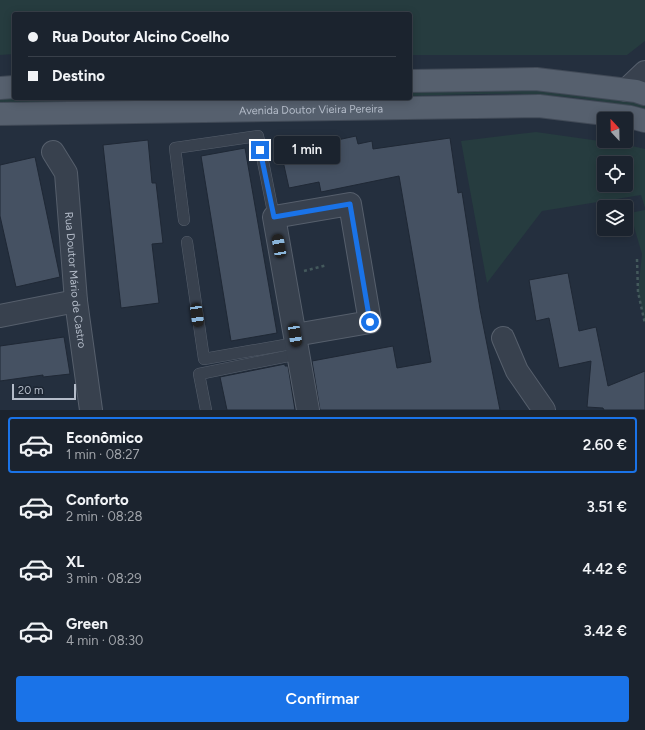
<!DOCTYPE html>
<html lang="pt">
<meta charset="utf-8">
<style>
body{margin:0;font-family:Figtree,sans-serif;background:#282f3a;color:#f1f3f6;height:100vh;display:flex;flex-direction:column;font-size:15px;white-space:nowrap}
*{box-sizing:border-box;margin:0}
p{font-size:13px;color:#a0a4aa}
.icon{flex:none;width:22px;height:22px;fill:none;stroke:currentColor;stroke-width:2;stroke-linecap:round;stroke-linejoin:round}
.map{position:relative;height:410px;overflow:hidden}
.drawer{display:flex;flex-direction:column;background:#1b232e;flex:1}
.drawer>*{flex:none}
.banner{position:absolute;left:12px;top:12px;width:400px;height:88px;border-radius:4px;box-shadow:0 2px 10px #0003,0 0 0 1px #39404a;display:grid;align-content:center;height:88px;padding:0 16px;background:#1b232e}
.needle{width:26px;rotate:338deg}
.fabs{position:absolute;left:597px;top:112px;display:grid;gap:8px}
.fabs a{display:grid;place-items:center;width:36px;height:36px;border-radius:4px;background:#1b232e;box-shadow:0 2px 10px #0003,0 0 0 1px #39404a;font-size:20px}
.scale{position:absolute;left:12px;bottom:10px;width:64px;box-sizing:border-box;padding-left:4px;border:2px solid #b4bcc9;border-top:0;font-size:11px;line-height:14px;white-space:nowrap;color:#b4bcc9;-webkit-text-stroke:3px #1d2633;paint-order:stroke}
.end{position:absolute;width:18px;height:18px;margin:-9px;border:5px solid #1a73e8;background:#fff;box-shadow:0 0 0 2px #fff}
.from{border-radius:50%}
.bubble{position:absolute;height:28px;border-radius:4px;background:#1b232e;box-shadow:0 2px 10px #0003,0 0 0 1px #39404a;font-size:13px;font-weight:600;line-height:28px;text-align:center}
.car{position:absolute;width:12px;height:24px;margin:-12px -6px;border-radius:5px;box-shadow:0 0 3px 1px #0007;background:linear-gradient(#222 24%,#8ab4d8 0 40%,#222 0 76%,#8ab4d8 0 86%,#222 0)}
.banner b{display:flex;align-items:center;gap:14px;height:38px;font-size:15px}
.banner b+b{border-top:1px solid #39404a}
.banner i{width:10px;height:10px;background:#f1f3f6}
ul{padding:7px 0 0;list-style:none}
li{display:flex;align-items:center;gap:12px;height:56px;margin:0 8px 6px;padding:0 8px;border:2px solid transparent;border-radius:4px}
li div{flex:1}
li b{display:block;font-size:15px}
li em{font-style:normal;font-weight:600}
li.selected{border-color:#1a73e8}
li>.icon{width:36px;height:36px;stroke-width:1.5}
.primary-button{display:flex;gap:8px;margin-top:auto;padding:8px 16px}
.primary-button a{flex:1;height:46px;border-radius:4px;background:#1a73e8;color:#fff;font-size:16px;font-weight:600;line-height:46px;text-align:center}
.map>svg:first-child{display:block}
</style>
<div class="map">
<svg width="645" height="410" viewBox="0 0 645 410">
<rect width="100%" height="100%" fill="#242f3e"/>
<g fill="#263c3f" fill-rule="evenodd">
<polygon points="0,0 645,0 645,41 627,55 410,55 410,14 14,14 14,54 0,55"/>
<path d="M 525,89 L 587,93 L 645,104 L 645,110 C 605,101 564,95 524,94 C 486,93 448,95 410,96 L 410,90 Z"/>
<polygon points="0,96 14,98 280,98 0,103"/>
<path d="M 536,132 L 628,145 L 645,149 L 645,208 L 641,195 L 542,211 L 487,283 L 461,141 ZM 604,163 L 626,163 L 626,185 L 604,185 Z"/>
<polygon points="645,210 645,324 638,292 642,254 630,213"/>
</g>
<g fill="#455162" stroke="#1f2835">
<polygon points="356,136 358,144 372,141 373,149 450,138 458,193 462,192 480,309 500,410 320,410 312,361 393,346 397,368 431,362 399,176 321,192 319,182 289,188 281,152"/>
<polygon points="148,140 152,183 156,183 163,243 152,244 159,303 121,308 103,145"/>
<polygon points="245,148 277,333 231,341 201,156"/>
<polygon points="35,157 60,277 16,287 0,216 0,165"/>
<polygon points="568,273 579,331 596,327 608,386 645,371 645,410 604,410 603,408 587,407 591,361 559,368 549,318 536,321 529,280"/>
<polygon points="64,337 70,374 43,377 43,375 0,381 0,346"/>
<polygon points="285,364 285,366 288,366 295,410 227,410 220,377"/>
</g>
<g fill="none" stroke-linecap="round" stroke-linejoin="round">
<defs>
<g id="service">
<polyline points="184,220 175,148 258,136 274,217"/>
<polyline points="187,242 204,359 296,343"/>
<polyline points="206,410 199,374 298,354"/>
</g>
<g id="minor">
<polyline points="626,90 645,72"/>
<path id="s1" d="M 53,152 L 66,173 L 76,301 L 91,410"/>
<polyline points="0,316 76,301"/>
<polyline points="295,335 370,322 350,204 274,217 308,410"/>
<polyline points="503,338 517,371 544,410"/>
</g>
<g id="primary">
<polyline points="410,81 536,79 636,91 645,94"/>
<polyline points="0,88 14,87"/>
<path id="s2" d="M 0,114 L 539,106 L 630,117 L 645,121"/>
</g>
</defs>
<use href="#service" stroke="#565f6c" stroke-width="12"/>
<use href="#minor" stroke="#565f6c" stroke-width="24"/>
<use href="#primary" stroke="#414a57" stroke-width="24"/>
<g stroke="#44595c" stroke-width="2.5" stroke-dasharray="3 3" stroke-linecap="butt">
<polyline points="637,259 638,292 645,324"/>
<polyline points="304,271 327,265"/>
</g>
<use href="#service" stroke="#38414e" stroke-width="11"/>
<use href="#minor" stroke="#38414e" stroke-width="22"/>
<use href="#primary" stroke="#56606e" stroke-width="22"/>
</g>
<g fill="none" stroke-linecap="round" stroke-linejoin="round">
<polyline stroke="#1a73e8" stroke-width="5" points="260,150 274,217 350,204 370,322"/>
</g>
<g text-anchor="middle" stroke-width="3.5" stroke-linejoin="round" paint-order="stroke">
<g font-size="11" fill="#b4bcc9" stroke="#1d2633">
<text dy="4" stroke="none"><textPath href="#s2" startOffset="311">Avenida Doutor Vieira Pereira</textPath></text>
<text dy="4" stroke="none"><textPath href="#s1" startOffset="132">Rua Doutor Mário de Castro</textPath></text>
</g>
</g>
</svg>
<div class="fabs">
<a><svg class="needle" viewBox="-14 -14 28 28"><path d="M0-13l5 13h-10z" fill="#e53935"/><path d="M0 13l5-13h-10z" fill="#a0a4aa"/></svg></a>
<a><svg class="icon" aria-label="locate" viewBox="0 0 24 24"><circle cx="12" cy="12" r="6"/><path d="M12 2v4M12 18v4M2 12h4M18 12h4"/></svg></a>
<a><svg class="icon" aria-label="layers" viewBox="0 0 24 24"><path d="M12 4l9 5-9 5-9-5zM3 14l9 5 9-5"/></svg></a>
</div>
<div class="scale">20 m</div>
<i class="end from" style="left:370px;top:322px"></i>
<i class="end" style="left:260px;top:150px"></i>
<div class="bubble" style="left:274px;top:136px;width:66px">1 min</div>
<i class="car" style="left:279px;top:246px;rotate:350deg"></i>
<i class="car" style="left:197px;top:315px;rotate:172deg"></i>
<i class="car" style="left:295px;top:335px;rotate:171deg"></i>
<div class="banner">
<b><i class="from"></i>Rua Doutor Alcino Coelho</b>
<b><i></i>Destino</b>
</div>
</div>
<section class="drawer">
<ul>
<li class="selected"><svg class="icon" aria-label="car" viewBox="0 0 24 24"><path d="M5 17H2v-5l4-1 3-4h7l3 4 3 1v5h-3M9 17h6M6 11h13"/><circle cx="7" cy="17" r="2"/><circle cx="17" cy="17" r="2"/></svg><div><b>Econômico</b><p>1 min · 08:27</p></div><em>2.60 €</em></li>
<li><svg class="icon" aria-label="car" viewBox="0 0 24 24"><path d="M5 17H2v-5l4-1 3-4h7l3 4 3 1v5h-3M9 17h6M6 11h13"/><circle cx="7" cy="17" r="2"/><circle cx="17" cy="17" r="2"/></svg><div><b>Conforto</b><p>2 min · 08:28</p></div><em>3.51 €</em></li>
<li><svg class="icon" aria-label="car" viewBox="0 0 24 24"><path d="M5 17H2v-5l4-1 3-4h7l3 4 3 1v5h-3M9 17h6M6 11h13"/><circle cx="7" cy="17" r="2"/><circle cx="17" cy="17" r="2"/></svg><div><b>XL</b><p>3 min · 08:29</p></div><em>4.42 €</em></li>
<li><svg class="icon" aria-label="car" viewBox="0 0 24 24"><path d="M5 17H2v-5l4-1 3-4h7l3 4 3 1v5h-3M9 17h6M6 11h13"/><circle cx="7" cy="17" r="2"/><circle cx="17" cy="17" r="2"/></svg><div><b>Green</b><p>4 min · 08:30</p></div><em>3.42 €</em></li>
</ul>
<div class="primary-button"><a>Confirmar</a></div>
</section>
